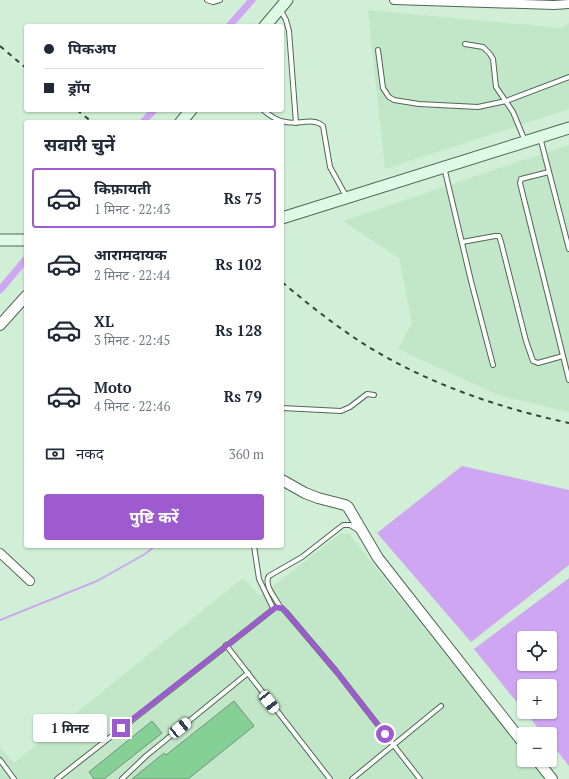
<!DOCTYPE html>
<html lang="hi">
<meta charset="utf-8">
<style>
body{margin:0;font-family:"PT Serif","Noto Sans Devanagari",serif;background:#f2f2f3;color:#1f2937;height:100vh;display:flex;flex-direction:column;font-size:15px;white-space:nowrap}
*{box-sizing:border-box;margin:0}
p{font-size:13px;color:#747a83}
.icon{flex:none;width:22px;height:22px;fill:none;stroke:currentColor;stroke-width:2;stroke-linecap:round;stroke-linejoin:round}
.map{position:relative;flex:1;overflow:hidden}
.sheet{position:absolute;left:24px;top:120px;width:260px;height:428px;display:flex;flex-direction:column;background:#fff;border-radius:4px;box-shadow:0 1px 3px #0004}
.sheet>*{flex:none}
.banner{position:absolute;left:24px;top:24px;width:260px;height:88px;border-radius:4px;box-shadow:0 1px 3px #0004;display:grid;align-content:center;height:88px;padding:0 20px;background:#fff}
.fabs{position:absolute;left:517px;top:631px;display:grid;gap:8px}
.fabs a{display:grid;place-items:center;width:40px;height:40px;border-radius:4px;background:#fff;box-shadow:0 1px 3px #0004;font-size:20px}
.end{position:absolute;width:18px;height:18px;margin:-9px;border:5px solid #9e5bd0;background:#fff;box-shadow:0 0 0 2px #fff}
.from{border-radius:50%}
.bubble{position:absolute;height:28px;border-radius:4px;background:#fff;box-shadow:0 1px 3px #0004;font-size:13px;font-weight:700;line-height:28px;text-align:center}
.car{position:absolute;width:12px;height:24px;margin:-12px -6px;border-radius:5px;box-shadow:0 0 3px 1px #0007;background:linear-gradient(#fff 24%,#345 0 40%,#fff 0 76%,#345 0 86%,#fff 0)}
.banner b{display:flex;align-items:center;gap:14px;height:38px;font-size:15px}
.banner b+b{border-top:1px solid #e0e1e3}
.banner i{width:10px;height:10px;background:#1f2937}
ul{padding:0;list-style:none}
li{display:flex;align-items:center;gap:12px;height:60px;margin:0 8px 6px;padding:0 12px;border:2px solid transparent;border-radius:4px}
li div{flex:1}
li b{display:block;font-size:15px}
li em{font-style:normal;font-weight:700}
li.current{border-color:#9e5bd0}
li>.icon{width:36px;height:36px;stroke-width:1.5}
h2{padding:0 20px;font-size:18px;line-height:48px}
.pay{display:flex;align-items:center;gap:10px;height:44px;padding:0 20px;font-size:15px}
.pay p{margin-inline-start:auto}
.action{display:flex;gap:8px;margin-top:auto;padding:8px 20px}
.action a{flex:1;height:46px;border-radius:4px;background:#9e5bd0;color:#fff;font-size:16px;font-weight:700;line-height:46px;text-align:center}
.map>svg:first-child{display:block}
</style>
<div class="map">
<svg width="569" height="779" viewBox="0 0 569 779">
<rect width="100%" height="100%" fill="#d1efd6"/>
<g fill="#c2e6c8">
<polygon points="368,10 561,28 569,23 569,109 385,169"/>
<polygon points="569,145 569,412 498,395 398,349 412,323 399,258 343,221"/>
<polygon points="341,533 349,534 524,753 524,760 530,760 545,779 0,779 0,747 14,763 243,578 260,596"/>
</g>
<g fill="#cfa6f2" fill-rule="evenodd">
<polygon points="462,466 569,490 569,565 471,642 377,533"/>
<path d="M 569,578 L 569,766 L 550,742 L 550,734 L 543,734 L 525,712 L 550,712 L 550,686 L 524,686 L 524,711 L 474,649 ZM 524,638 L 550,638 L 550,664 L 524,664 Z"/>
</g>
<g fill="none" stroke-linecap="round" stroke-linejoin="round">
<polyline stroke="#cfa6f2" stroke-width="2" points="0,620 97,581 145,554 155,546"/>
<g stroke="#cfa6f2" stroke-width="7">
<polyline points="229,26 252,0"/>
<polyline points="143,122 154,110"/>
<polyline points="0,290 26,259"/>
</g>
</g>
<g fill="#85d094" stroke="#76927b">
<polygon points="234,701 254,726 188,779 132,779 164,753 166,755"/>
<polygon points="152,721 162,733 104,779 94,779 89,772"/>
</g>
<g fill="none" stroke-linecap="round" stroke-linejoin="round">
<defs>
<g id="service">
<polyline points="207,0 213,2 220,0"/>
<polyline points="280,9 286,20 289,31 296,123"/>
<polyline points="465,44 483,47 490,54 493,59 496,87 513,112 525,141"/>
<polyline points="378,50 383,88 389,97 394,100 419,104 478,107 506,101 569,77"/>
<path d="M 263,110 C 270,116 277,121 286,122 C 297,125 314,117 323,126 L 330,167 L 346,196"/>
<polyline points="540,137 569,249"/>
<polyline points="444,167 471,281 493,365"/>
<polyline points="549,172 521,179 520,183 569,380"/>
<polyline points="462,242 495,236 499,236 501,242 526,341 533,361 538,363 563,356"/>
<polyline points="282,408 341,411 350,407 367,394 374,395"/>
<polyline points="254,546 259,579 273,608"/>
<path d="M 280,607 C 276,598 263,585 269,576 L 302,557 L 343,525 L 350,525 L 358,530"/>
<polyline points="226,645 330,779"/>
<polyline points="0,760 14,779"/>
<polyline points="57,779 276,607 282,608 286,612 336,671 420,779"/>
<polyline points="122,779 146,756 248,673"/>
<polyline points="352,779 441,706"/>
</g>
<g id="minor">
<polyline points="394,0 554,5 569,4"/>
<polyline points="0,553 30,581"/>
</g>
<g id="tertiary">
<polyline points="0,325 26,296"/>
<polyline points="282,480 305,493 318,498 345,505 348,507 378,558 524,744"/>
<polyline points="537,760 552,779"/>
</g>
<g id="secondary">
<polyline points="265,26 287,0"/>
<polyline points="181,122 191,110"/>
<polyline points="282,218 569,128"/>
<polyline points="0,240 26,240"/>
</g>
</defs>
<use href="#service" stroke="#4e6853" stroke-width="6"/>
<use href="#minor" stroke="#4e6853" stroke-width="10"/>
<use href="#tertiary" stroke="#4e6853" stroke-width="12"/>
<use href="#secondary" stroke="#4e6853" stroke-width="13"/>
<use href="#service" stroke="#fff" stroke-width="4"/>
<use href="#minor" stroke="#fff" stroke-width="8"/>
<use href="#tertiary" stroke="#fff" stroke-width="10"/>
<use href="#secondary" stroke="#defae4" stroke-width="11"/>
<g stroke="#364538" stroke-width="2" stroke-dasharray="5 5" stroke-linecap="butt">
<polyline points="0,46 26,68"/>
<polyline points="77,110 92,122"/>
<path d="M 282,282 C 309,305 337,327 367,346 C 429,384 499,408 569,423"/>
</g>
</g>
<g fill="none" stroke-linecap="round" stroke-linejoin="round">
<polyline stroke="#9e5bd0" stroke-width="5" points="121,728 276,607 282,608 286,612 336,671 385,734"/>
</g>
</svg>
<div class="fabs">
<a><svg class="icon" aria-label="locate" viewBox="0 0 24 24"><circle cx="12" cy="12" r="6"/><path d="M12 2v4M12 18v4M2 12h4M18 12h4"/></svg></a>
<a>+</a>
<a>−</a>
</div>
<i class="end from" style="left:385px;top:734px"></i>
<i class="end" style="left:121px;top:728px"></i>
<div class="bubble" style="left:33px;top:714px;width:74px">1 मिनट</div>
<i class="car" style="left:269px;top:702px;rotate:142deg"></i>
<i class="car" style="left:180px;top:728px;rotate:51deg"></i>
<div class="banner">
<b><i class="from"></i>पिकअप</b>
<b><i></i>ड्रॉप</b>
</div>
<section class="sheet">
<h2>सवारी चुनें</h2>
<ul>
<li class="current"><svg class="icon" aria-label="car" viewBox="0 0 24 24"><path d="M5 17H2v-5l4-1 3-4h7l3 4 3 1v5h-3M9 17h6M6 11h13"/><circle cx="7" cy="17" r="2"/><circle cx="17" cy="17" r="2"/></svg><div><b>किफ़ायती</b><p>1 मिनट · 22:43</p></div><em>Rs 75</em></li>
<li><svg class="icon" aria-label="car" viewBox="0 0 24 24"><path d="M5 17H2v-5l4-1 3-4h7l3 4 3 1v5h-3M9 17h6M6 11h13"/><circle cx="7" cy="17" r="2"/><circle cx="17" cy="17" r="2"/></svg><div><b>आरामदायक</b><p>2 मिनट · 22:44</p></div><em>Rs 102</em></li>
<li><svg class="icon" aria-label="car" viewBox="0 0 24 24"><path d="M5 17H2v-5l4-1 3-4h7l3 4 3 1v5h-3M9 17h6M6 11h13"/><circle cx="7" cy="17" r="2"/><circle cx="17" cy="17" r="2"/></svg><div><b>XL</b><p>3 मिनट · 22:45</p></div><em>Rs 128</em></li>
<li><svg class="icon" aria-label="car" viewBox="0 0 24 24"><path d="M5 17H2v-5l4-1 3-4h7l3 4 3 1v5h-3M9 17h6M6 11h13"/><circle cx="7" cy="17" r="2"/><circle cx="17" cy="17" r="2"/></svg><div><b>Moto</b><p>4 मिनट · 22:46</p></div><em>Rs 79</em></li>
</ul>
<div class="pay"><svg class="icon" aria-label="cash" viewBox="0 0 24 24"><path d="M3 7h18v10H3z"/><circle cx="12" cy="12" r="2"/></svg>नकद<p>360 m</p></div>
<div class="action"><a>पुष्टि करें</a></div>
</section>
</div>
